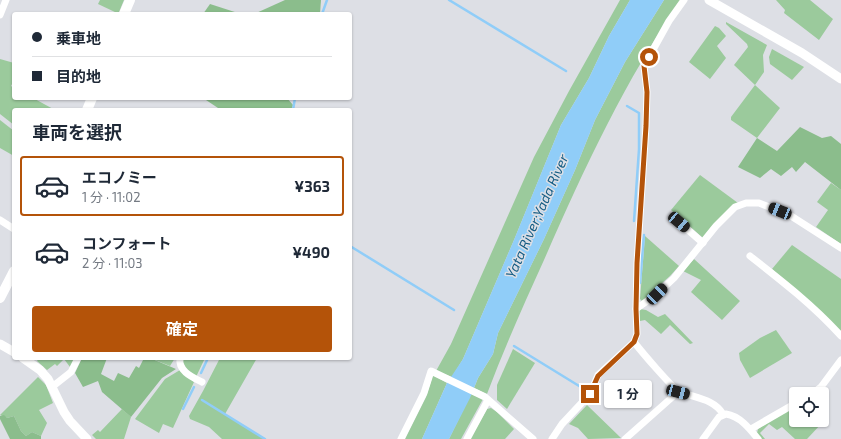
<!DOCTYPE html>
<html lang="ja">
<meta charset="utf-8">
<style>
body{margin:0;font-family:"Exo 2","Noto Sans JP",sans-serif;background:#f6f6f7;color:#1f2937;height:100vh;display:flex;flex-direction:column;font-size:15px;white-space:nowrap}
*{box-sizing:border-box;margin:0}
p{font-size:13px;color:#747a83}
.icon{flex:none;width:22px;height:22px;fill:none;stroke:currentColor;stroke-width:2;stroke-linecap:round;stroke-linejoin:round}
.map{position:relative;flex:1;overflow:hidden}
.drawer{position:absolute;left:12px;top:108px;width:340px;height:252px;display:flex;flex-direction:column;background:#fff;border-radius:4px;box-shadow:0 1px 3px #0004}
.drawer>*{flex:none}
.top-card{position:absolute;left:12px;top:12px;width:340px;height:88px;border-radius:4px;box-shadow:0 1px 3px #0004;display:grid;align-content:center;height:88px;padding:0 20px;background:#fff}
.tools{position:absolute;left:789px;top:387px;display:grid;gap:8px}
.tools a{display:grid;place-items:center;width:40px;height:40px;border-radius:4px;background:#fff;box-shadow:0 1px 3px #0004;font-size:20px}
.end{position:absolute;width:18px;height:18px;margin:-9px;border:5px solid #b45309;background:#fff;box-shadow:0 0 0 2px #fff}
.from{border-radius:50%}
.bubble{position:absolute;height:28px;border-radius:4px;background:#fff;box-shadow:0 1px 3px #0004;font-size:13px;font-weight:700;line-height:28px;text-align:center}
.car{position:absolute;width:12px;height:24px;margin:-12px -6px;border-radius:5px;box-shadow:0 0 3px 1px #0007;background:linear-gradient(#222 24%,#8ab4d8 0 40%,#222 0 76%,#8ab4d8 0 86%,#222 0)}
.top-card b{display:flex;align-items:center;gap:14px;height:38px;font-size:15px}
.top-card b+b{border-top:1px solid #e0e1e3}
.top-card i{width:10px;height:10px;background:#1f2937}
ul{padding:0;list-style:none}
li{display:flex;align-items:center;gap:12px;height:60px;margin:0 8px 6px;padding:0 12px;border:2px solid transparent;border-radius:4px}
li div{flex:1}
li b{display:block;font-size:15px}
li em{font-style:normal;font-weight:700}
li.active{border-color:#b45309}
li>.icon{width:36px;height:36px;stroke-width:1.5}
h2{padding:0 20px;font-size:18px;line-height:48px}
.button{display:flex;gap:8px;margin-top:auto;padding:8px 20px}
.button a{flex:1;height:46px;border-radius:4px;background:#b45309;color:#fff;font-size:16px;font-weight:700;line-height:46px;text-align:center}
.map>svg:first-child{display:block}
</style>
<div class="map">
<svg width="841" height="439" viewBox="0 0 841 439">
<rect width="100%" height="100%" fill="#dddfe5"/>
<g fill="#9bca9c">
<polygon points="100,0 124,0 119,12 117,13 98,4"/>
<polygon points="620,0 630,0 609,36 589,78 561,125 514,240 463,359 452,377 436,371 451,344 534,157 569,91"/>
<path d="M 664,0 L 681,0 C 625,80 583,171 544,260 C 524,304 504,349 487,394 L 474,388 L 478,378 L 493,354 L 498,333 L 544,239 L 575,170 L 595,120 L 625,62 Z"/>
<polygon points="776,0 810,0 833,19 819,40 784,13 785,10"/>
<polygon points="726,22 767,45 763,55 764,72 755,85 780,108 757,138 731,120 731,117 755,85 734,65 748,47 747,44 726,24"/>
<polygon points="715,26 719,28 726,36 717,46 726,58 710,79 689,62"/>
<polygon points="772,49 804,67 792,80 770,64 769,57"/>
<polygon points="0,59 14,63 14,80 11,86 14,88 14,98 33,98 55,110 14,110 14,125 0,114"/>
<polygon points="0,120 14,131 14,156 0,148"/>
<polygon points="700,175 738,203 703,238 671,210"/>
<polygon points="831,183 841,190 841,244 816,227 828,210 817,202"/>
<polygon points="645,236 679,266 670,276 642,301 640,299"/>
<polygon points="792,245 841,279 841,332 772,269"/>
<polygon points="694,259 740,301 722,320 691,292 701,280 683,271"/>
<polygon points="640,309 646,310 658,317 665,314 693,343 690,344 670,325 661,334 645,320 640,321 639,311"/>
<polygon points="776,330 792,353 750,378 740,360 739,353 760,338"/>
<polygon points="513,349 535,363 507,409 497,400 497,385"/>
<polygon points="39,358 76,358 70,367 64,359 57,366 55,364 47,370 37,361"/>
<polygon points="157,358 175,358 170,366 155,360"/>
<path d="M 183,358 L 205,358 L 196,377 C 190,372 181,367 183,358 Z"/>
<polygon points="220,358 257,358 225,414 265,439 222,439 209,427 190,419 189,416 203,391"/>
<polygon points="180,370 194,382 173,428 163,424 159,433 135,419 165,379"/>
<polygon points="433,375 447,383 422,439 405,439 426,397"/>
<polygon points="38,377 46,385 53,403 39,410 47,423 41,436 32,432 26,436 21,431 14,416 7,418 0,415"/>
<polygon points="471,394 483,399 461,439 449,439"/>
<polygon points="587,405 621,438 588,439 578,428 569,424"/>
<polygon points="796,405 796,420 818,420 822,423 807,439 795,439 782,427 777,430 769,424 760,433 765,439 762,439 757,433 758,429"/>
<polygon points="491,408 497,412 514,429 505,439 470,439 487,409"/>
<polygon points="122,409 131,417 124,439 96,439 92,435 98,430 100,432"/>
</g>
<g fill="#8bbd8c">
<polygon points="285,0 321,0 320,14 254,14"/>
<polygon points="210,4 241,14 203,14"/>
<polygon points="203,98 287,98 293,105 291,110 221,110"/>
<polygon points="800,127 822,138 831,136 841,144 841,190 805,162 796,172 792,167 781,176 771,169 760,178 738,167 757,138 777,151"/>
<polygon points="82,358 107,358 101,374 114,381 118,373 129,378 136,366 139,368 144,358 150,358 176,369 162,378 131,417 102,392 98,381 83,387 75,373"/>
<polygon points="4,415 7,418 14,416 21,431 26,436 32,432 41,436 41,439 10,439 0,419 0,416"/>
</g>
<polygon fill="#90cdf8" points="630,0 664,0 625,62 595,120 575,170 544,239 498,333 493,354 478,378 470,398 449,439 422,439 447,383 463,359 514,240 561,125 589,78 609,36"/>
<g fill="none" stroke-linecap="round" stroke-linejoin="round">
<g stroke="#90cdf8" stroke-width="2.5">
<polyline points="449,0 566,71"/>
<polyline points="322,14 327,0"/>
<polyline points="627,106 639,113 639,149 634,221"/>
<polyline points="293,110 295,98"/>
<polyline points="350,246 454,310"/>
<polyline points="640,283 644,235"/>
<polyline points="514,346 584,389"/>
<polyline points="201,373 208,358"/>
<polyline points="202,400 265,439"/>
<polyline points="183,409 194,387"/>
</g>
<g stroke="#fff" stroke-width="7">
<polyline points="0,15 6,0"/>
<polyline points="0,220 14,229"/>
<polyline points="679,222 703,243"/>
<path d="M 750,256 C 782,281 814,306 841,336"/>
<polyline points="636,309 657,294 674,278 716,226 735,207 746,203 759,203 788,214 841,248"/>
<path d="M 634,342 C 641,351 673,389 680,392 C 696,398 714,399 723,414"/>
<path d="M 180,358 C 178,371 192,377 202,382"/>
<polyline points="52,387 71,372 78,358"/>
<polyline points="812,394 821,387 841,360"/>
<polyline points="751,429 796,403"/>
<polyline points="401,439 424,393 431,371 485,397 533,439"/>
<polyline points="467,439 488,400"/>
<polyline points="552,439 562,424 590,394 598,375 634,342 637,334 636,309 637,263 646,126 647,92 644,66 669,21 684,0"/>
<polyline points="625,439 678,392"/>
<path d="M 703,439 L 719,417 L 726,414 C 740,416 750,429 758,439"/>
</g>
<g stroke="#fff" stroke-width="9">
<polyline points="709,0 802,53 841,79"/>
<polyline points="0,344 14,352"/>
<polyline points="23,358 40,370 48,379 64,412 70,421 87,439"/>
</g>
<g stroke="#fff" stroke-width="10">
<polyline points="124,14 130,0"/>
<polyline points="87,110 92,98"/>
<polyline points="0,298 14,271"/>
</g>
</g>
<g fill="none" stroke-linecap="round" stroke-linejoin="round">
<polyline stroke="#b45309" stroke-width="5" points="590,394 598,376 634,342 637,334 636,309 637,263 646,126 647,92 644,66 649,57"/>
</g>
<g text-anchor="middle" stroke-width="3" stroke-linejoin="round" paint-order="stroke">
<g font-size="14" font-style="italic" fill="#145c84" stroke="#dddfe5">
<text transform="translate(537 216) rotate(-66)" y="5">Yata River;Yada River</text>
</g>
</g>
</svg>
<div class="tools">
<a><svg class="icon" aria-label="locate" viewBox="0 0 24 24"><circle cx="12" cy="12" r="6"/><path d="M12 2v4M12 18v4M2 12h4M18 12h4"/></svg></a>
</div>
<i class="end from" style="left:649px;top:57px"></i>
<i class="end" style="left:590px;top:394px"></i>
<div class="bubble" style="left:604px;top:380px;width:48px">1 分</div>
<i class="car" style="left:780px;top:211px;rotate:292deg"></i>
<i class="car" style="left:679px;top:222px;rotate:130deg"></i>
<i class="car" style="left:657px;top:294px;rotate:45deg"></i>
<i class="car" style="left:678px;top:392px;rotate:105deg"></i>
<div class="top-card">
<b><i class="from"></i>乗車地</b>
<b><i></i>目的地</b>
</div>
<section class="drawer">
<h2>車両を選択</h2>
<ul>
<li class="active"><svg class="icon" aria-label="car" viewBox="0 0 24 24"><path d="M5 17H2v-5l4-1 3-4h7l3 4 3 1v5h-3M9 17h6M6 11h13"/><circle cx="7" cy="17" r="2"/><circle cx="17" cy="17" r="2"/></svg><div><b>エコノミー</b><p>1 分 · 11:02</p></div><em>¥363</em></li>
<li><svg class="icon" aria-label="car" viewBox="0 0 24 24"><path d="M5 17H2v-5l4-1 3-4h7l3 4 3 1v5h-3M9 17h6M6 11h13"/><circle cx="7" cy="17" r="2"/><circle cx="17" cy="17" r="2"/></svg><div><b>コンフォート</b><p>2 分 · 11:03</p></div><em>¥490</em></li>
</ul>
<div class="button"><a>確定</a></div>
</section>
</div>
